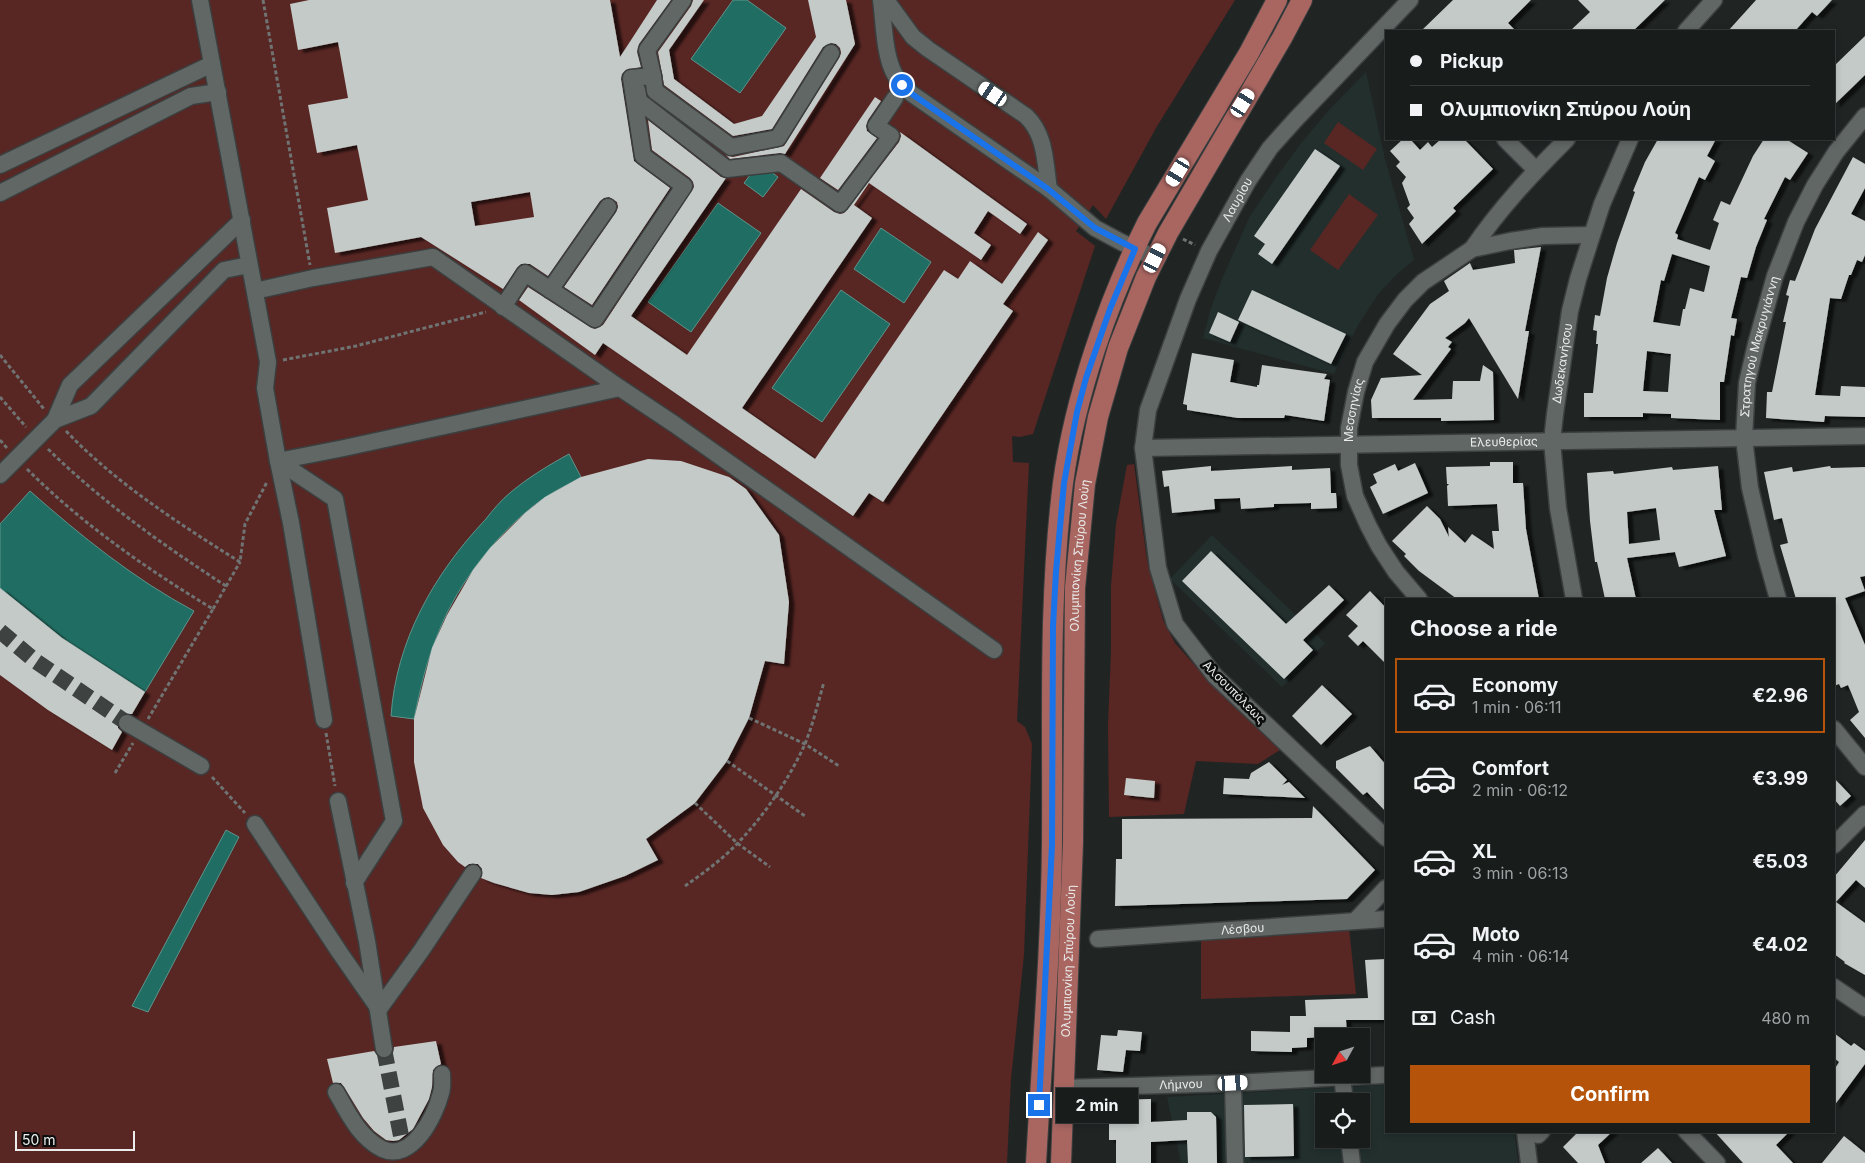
<!DOCTYPE html>
<meta charset="utf-8">
<style>
body{margin:0;font-family:Inter,sans-serif;background:#252928;color:#f1f3f6;height:100vh;display:flex;flex-direction:column;font-size:19px;white-space:nowrap}
*{box-sizing:border-box;margin:0}
p{font-size:16px;color:#9fa1a3}
.icon{flex:none;width:28px;height:28px;fill:none;stroke:currentColor;stroke-width:2;stroke-linecap:round;stroke-linejoin:round}
.map{position:relative;flex:1;overflow:hidden}
.panel{position:absolute;left:1385px;top:598px;width:450px;height:535px;display:flex;flex-direction:column;background:#181c1b;border-radius:0px;box-shadow:0 2px 8px #0003,0 0 0 1px #363a3a}
.panel>*{flex:none}
.hud{position:absolute;left:1385px;top:30px;width:450px;height:110px;border-radius:0px;box-shadow:0 2px 8px #0003,0 0 0 1px #363a3a;display:grid;align-content:center;height:110px;padding:0 25px;background:#181c1b}
.needle{width:32px;rotate:230deg}
.tools{position:absolute;left:1315px;top:1028px;display:grid;gap:10px}
.tools a{display:grid;place-items:center;width:55px;height:55px;border-radius:0px;background:#181c1b;box-shadow:0 2px 8px #0003,0 0 0 1px #363a3a;font-size:25px}
.scale{position:absolute;left:15px;bottom:12px;width:120px;box-sizing:border-box;padding-left:5px;border:2px solid #eaedec;border-top:0;font-size:14px;line-height:18px;white-space:nowrap;color:#eaedec;-webkit-text-stroke:4px #0c0e0d;paint-order:stroke}
.end{position:absolute;width:22px;height:22px;margin:-11px;border:6px solid #1a73e8;background:#fff;box-shadow:0 0 0 2px #fff}
.from{border-radius:50%}
.bubble{position:absolute;height:35px;border-radius:0px;background:#181c1b;box-shadow:0 2px 8px #0003,0 0 0 1px #363a3a;font-size:16px;font-weight:700;line-height:35px;text-align:center}
.car{position:absolute;width:15px;height:30px;margin:-15px -8px;border-radius:6px;box-shadow:0 0 4px 1px #0007;background:linear-gradient(#fff 24%,#345 0 40%,#fff 0 76%,#345 0 86%,#fff 0)}
.hud b{display:flex;align-items:center;gap:18px;height:48px;font-size:19px}
.hud b+b{border-top:1px solid #363a3a}
.hud i{width:12px;height:12px;background:#f1f3f6}
ul{padding:0;list-style:none}
li{display:flex;align-items:center;gap:15px;height:75px;margin:0 10px 8px;padding:0 15px;border:2px solid transparent;border-radius:0px}
li div{flex:1}
li b{display:block;font-size:19px}
li em{font-style:normal;font-weight:700}
li.on{border-color:#b45309}
li>.icon{width:45px;height:45px;stroke-width:1.5}
h2{padding:0 25px;font-size:22px;line-height:60px}
.pay{display:flex;align-items:center;gap:12px;height:55px;padding:0 25px;font-size:19px}
.pay p{margin-inline-start:auto}
.action{display:flex;gap:10px;margin-top:auto;padding:10px 25px}
.action a{flex:1;height:58px;border-radius:0px;background:#b45309;color:#fff;font-size:20px;font-weight:700;line-height:58px;text-align:center}
.map>svg:first-child{display:block}
</style>
<div class="map">
<svg width="1865" height="1163" viewBox="0 0 1865 1163">
<defs>
<filter id="shadow"><feDropShadow dx="5.5" dy="3" stdDeviation="1" flood-color="#0009"/></filter>
</defs>
<rect width="100%" height="100%" fill="#202524"/>
<g fill="#222f2d" fill-rule="evenodd">
<polygon points="1366,72 1385,159 1414,260 1396,275 1379,293 1358,325 1334,374 1203,338 1211,308 1222,279 1250,216 1277,176 1302,142 1330,109"/>
<polygon points="1212,535 1325,643 1282,687 1170,579"/>
<path d="M 1386,1085 L 1386,1131 L 1514,1131 L 1518,1163 L 1181,1163 L 1167,1097 ZM 1324,1101 L 1361,1101 L 1361,1139 L 1324,1139 Z"/>
</g>
<g fill="#582623">
<polygon points="0,0 1235,0 1156,128 1106,219 1093,205 1076,231 1095,246 1033,434 1020,437 1012,436 1013,462 1029,463 1017,721 1025,727 1032,744 1024,955 1011,1079 1007,1163 0,1163"/>
<polygon points="1338,122 1377,149 1363,170 1324,143"/>
<polygon points="1349,194 1378,215 1338,270 1310,250"/>
<polygon points="1134,464 1147,560 1163,620 1175,643 1199,670 1280,750 1258,764 1196,761 1184,814 1109,817 1108,725 1111,650 1111,586 1116,524 1127,465"/>
<polygon points="1349,928 1356,994 1201,999 1201,936"/>
</g>
<g fill="#206e63" stroke="#5d948c">
<polygon points="733,0 747,0 786,28 740,93 691,59"/>
<polygon points="759,163 778,177 763,197 744,183"/>
<polygon points="718,203 761,233 691,332 648,302"/>
<polygon points="881,228 931,262 904,303 854,269"/>
<polygon points="841,290 890,324 822,422 772,388"/>
<path d="M 569,454 L 581,477 C 569,484 556,490 544,498 C 500,529 459,581 439,631 C 427,659 420,689 414,719 L 391,716 C 396,641 434,574 485,520 C 493,510 501,500 511,492 C 529,477 549,465 569,454 Z"/>
<path d="M 30,491 C 81,536 134,579 194,611 L 145,692 L 62,638 L 0,588 L 0,524 Z"/>
<polygon points="226,830 239,837 148,1012 132,1006"/>
</g>
<g fill="#c3cac8" fill-rule="evenodd" filter="url(#shadow)">
<path d="M 309,0 L 610,0 L 620,57 L 657,0 L 671,0 L 639,44 L 637,52 L 641,67 L 626,70 L 622,74 L 621,79 L 634,161 L 670,188 L 592,305 L 564,287 L 616,212 L 618,207 L 617,202 L 609,197 L 604,198 L 600,201 L 548,276 L 530,264 L 521,264 L 517,268 L 503,289 L 421,237 L 335,253 L 327,208 L 368,200 L 357,145 L 317,153 L 308,105 L 348,98 L 338,42 L 298,50 L 290,4 ZM 530,192 L 534,217 L 475,226 L 471,202 Z"/>
<polygon points="693,0 704,0 669,50 674,79 734,124 762,116 816,37 808,0 846,0 855,44 785,154 780,153 730,159 726,155 733,157 784,146 839,58 841,53 840,48 836,44 831,43 823,47 772,129 733,136 664,85 658,52 691,6"/>
<polygon points="1453,0 1531,0 1508,23 1516,31 1421,31"/>
<polygon points="1578,0 1665,0 1633,31 1570,31 1590,12"/>
<polygon points="1756,0 1832,0 1817,16 1812,12 1795,31 1728,31"/>
<polygon points="1865,36 1865,75 1834,105 1834,66"/>
<polygon points="875,97 881,101 868,120 866,126 867,131 877,138 838,190 820,178"/>
<polygon points="648,120 721,177 726,178 631,316 687,355 801,189 834,212 840,214 844,213 899,142 901,136 900,132 1027,224 1020,234 988,211 974,233 991,245 981,260 869,183 854,205 872,218 742,408 815,459 944,270 958,279 970,261 1002,284 1038,232 1048,240 1003,304 1013,311 883,502 869,493 853,516 603,343 595,355 519,300 528,287 590,327 595,329 603,325 694,187 693,182 690,178 652,150"/>
<polygon points="1403,139 1410,139 1420,150 1428,142 1432,147 1441,139 1464,139 1493,169 1453,208 1456,211 1422,244 1409,224 1414,218 1407,208 1410,205 1402,183 1406,177 1396,166 1400,162 1390,151"/>
<path d="M 1658,139 L 1716,139 L 1707,156 L 1715,161 L 1705,180 L 1699,177 L 1675,233 L 1678,235 L 1677,239 L 1710,250 L 1719,223 L 1713,220 L 1721,201 L 1730,205 L 1753,156 L 1764,139 L 1786,139 L 1808,153 L 1790,180 L 1785,177 L 1764,219 L 1767,220 L 1756,247 L 1747,278 L 1741,277 L 1731,318 L 1737,319 L 1734,336 L 1731,335 L 1724,382 L 1720,382 L 1720,420 L 1671,418 L 1671,414 L 1643,413 L 1643,417 L 1584,417 L 1584,393 L 1593,393 L 1598,344 L 1596,344 L 1597,331 L 1593,330 L 1595,315 L 1600,316 L 1607,278 L 1617,243 L 1635,192 L 1633,191 L 1645,162 ZM 1672,254 L 1710,266 L 1704,292 L 1690,288 L 1685,309 L 1683,309 L 1680,326 L 1653,322 L 1661,280 L 1664,281 ZM 1647,351 L 1671,354 L 1668,392 L 1643,391 Z"/>
<polygon points="1315,149 1340,166 1272,264 1258,254 1265,244 1254,236"/>
<polygon points="1853,157 1865,164 1865,188 1851,214 1865,221 1865,255 1862,262 1857,260 1851,275 1849,275 1841,299 1830,298 1815,395 1840,396 1841,386 1865,387 1865,417 1825,416 1824,422 1766,418 1767,392 1772,392 1786,322 1783,322 1789,296 1786,295 1790,280 1795,281 1815,229"/>
<polygon points="1541,247 1525,331 1529,331 1518,399 1469,318 1465,323 1445,338 1452,342 1448,347 1451,349 1413,400 1452,399 1453,381 1480,381 1483,365 1493,372 1494,420 1441,421 1441,418 1372,418 1371,400 1381,378 1422,375 1393,354 1430,304 1449,291 1444,281 1470,263 1473,270 1515,263 1514,250"/>
<polygon points="1252,290 1346,334 1331,364 1238,320"/>
<polygon points="1218,312 1239,322 1230,342 1209,333"/>
<polygon points="1192,353 1234,360 1230,382 1257,387 1257,385 1259,385 1262,365 1327,374 1324,379 1330,380 1324,421 1285,415 1284,418 1238,418 1187,410 1187,405 1183,404"/>
<polygon points="648,459 681,461 729,477 746,489 779,535 789,602 784,664 765,661 749,718 727,761 695,803 646,839 658,860 625,876 579,892 552,895 529,893 494,883 481,878 482,869 478,864 469,864 465,867 458,862 443,845 423,808 414,762 414,719 432,648 447,615 473,570 490,548 525,513 545,497 581,477"/>
<polygon points="1490,462 1513,462 1513,483 1523,483 1526,529 1539,599 1457,599 1419,571 1404,556 1406,554 1392,541 1427,506 1440,519 1449,537 1448,527 1465,543 1472,534 1494,549 1492,531 1499,531 1497,504 1448,506 1447,486 1449,484 1447,484 1446,467 1490,466"/>
<polygon points="1415,463 1428,493 1383,514 1370,487 1377,483 1373,474 1395,464 1398,471"/>
<polygon points="1211,466 1211,471 1292,466 1292,470 1330,468 1331,493 1336,493 1337,508 1311,509 1311,503 1274,504 1274,507 1241,509 1240,498 1214,499 1215,509 1172,513 1169,486 1164,487 1162,471"/>
<path d="M 1718,466 L 1722,510 L 1714,510 L 1726,556 L 1679,567 L 1675,552 L 1627,558 L 1636,599 L 1605,599 L 1597,562 L 1595,562 L 1590,521 L 1587,473 L 1613,471 L 1614,474 L 1672,467 L 1673,470 ZM 1656,508 L 1660,540 L 1629,544 L 1627,512 Z"/>
<polygon points="1830,466 1831,468 1865,467 1865,576 1860,577 1865,591 1845,598 1865,645 1865,738 1850,720 1859,712 1848,685 1841,688 1839,684 1834,686 1834,599 1796,599 1780,545 1788,543 1782,518 1774,520 1764,472 1792,467 1793,472"/>
<polygon points="1211,551 1286,624 1329,585 1344,600 1303,640 1313,650 1284,679 1182,581"/>
<polygon points="0,588 62,638 145,692 132,714 122,714 118,718 118,728 122,732 112,750 48,710 0,675"/>
<polygon points="1370,591 1386,608 1386,664 1363,641 1358,646 1348,636 1358,626 1346,615"/>
<polygon points="1322,685 1352,714 1321,745 1292,716"/>
<polygon points="1370,746 1386,765 1386,812 1367,792 1363,795 1336,768 1336,761"/>
<polygon points="1269,762 1287,780 1282,785 1289,782 1305,798 1223,794 1224,778 1249,779 1251,773"/>
<polygon points="1126,778 1155,781 1154,798 1124,795"/>
<polygon points="1834,778 1851,796 1840,806 1834,799"/>
<polygon points="1313,806 1375,870 1347,899 1115,906 1116,859 1122,859 1122,819 1312,818"/>
<polygon points="1865,840 1865,888 1856,880 1836,902 1865,923 1865,975 1844,963 1845,962 1834,954 1834,877"/>
<polygon points="1386,959 1386,1020 1346,1020 1347,1035 1307,1038 1307,1047 1292,1048 1292,1052 1251,1051 1251,1031 1290,1032 1290,1016 1306,1016 1305,1000 1368,998 1365,960"/>
<polygon points="1118,1030 1142,1032 1140,1051 1126,1050 1123,1072 1097,1070 1101,1035 1117,1036"/>
<polygon points="1834,1033 1851,1046 1854,1043 1865,1051 1865,1064 1834,1106 1834,1070 1839,1062 1834,1058"/>
<polygon points="436,1041 441,1064 433,1070 432,1087 429,1099 413,1129 399,1140 393,1141 386,1140 374,1131 363,1118 344,1087 341,1083 333,1083 327,1059 374,1051 380,1058 386,1059 393,1053 394,1047"/>
<polygon points="1151,1099 1151,1122 1187,1120 1187,1112 1211,1112 1216,1117 1217,1163 1188,1163 1187,1140 1151,1142 1151,1163 1116,1163 1116,1140 1109,1140 1109,1100"/>
<polygon points="1293,1104 1294,1156 1245,1157 1244,1105"/>
<polygon points="1579,1131 1613,1131 1598,1145 1605,1163 1578,1163 1563,1147"/>
<polygon points="1714,1131 1790,1131 1776,1145 1793,1163 1743,1163"/>
<polygon points="1844,1136 1865,1153 1865,1163 1822,1163"/>
<polygon points="1658,1148 1672,1163 1641,1163"/>
</g>
<g fill="none" stroke-linecap="round" stroke-linejoin="round">
<g stroke="#3e4342" stroke-width="16" stroke-dasharray="16 8" stroke-linecap="butt">
<polyline points="0,631 34,660 127,723"/>
<polyline points="384,1049 404,1151"/>
</g>
<defs>
<g id="minor">
<polyline points="200,0 268,362 265,388 278,461 291,523 324,720"/>
<path d="M 881,0 C 884,22 884,54 894,73 C 898,82 905,88 912,94 L 1049,189 L 1095,228 L 1121,242 L 1155,258"/>
<path d="M 886,0 L 913,37 L 928,49 L 1026,116 C 1046,135 1045,163 1049,189"/>
<polyline points="1686,31 1714,0"/>
<polyline points="653,76 647,50 683,0"/>
<polyline points="637,90 639,101 727,169 781,163 840,204 891,136 876,126 895,98"/>
<polyline points="1505,139 1536,170"/>
<polyline points="0,165 212,64"/>
<polyline points="0,193 191,96 218,92"/>
<path d="M 1472,249 C 1500,208 1532,174 1567,139"/>
<polyline points="550,290 608,207"/>
<polyline points="255,291 313,278 433,257 620,388"/>
<polyline points="503,307 525,273 595,319 684,186 643,156 631,78 653,76 655,91 731,147 778,138 831,53"/>
<polyline points="55,420 70,385 242,220"/>
<path id="s1" d="M 1143,448 L 1865,436"/>
<polyline points="278,461 344,448 620,388 674,424 994,650"/>
<polyline points="278,461 335,499 394,821 354,883"/>
<polyline points="0,475 55,420 91,406 224,270 249,265"/>
<path id="s2" d="M 1419,599 L 1396,572 L 1379,546 L 1368,525 L 1355,496 L 1349,465 L 1349,428 L 1356,392 L 1365,362 L 1387,324 L 1405,300 L 1423,282 L 1472,249 L 1510,241 L 1543,236 L 1591,235"/>
<path id="s3" d="M 1574,599 L 1558,508 L 1552,441 L 1555,414 L 1570,311 L 1578,279 L 1602,204 L 1630,139"/>
<path id="s4" d="M 1778,599 L 1766,556 L 1750,488 L 1744,438 L 1747,383 L 1756,344 L 1775,276 L 1796,222 L 1815,185 L 1836,152 L 1865,116"/>
<polyline points="127,723 201,766"/>
<polyline points="1834,729 1865,767"/>
<polyline points="338,801 367,941 384,1049"/>
<polyline points="255,824 340,953 379,1009 421,951 473,873"/>
<path id="s5" d="M 1386,838 L 1215,676 L 1175,624 L 1158,568 L 1143,448 L 1148,410 L 1188,299 L 1209,251 L 1248,181 L 1270,148 L 1296,119 L 1410,0"/>
<polyline points="1834,845 1865,814"/>
<polyline points="1356,920 1386,888"/>
<path id="s6" d="M 1098,939 L 1386,919"/>
<polyline points="1834,987 1865,1008"/>
<polyline points="1342,1077 1345,1101"/>
<polyline points="1233,1083 1235,1163"/>
<path id="s7" d="M 1063,1088 L 1233,1083 L 1386,1075"/>
<path d="M 336,1092 C 348,1113 359,1137 382,1149 C 412,1163 435,1116 441,1093 C 443,1087 442,1080 442,1074"/>
<polyline points="1525,1131 1529,1163"/>
<polyline points="1686,1131 1717,1163"/>
<polyline points="1538,1135 1542,1131"/>
<polyline points="1349,1139 1352,1163"/>
</g>
<g id="major">
<path d="M 1036,1163 C 1042,1056 1051,949 1052,842 C 1053,722 1048,602 1063,483 C 1075,396 1108,301 1147,223 L 1249,53 L 1277,0"/>
<path id="s8" d="M 1061,1163 L 1073,842 L 1075,588 L 1085,484 L 1098,417 L 1118,348 L 1146,277 L 1168,233 L 1282,38 L 1302,0"/>
</g>
</defs>
<use href="#minor" stroke="#3b3f3f" stroke-width="19"/>
<use href="#major" stroke="#3b3f3f" stroke-width="22"/>
<g stroke="#6f7372" stroke-width="3" stroke-dasharray="4 2.5" stroke-linecap="butt">
<polyline points="263,0 310,265"/>
<polyline points="1183,239 1195,245"/>
<polyline points="0,355 44,409"/>
<polyline points="283,360 356,346 486,312"/>
<polyline points="0,397 26,427"/>
<path d="M 66,431 C 117,484 178,523 240,562 L 245,524 L 267,482"/>
<polyline points="0,440 7,448"/>
<path d="M 48,449 C 102,502 163,545 226,586"/>
<path d="M 27,469 C 82,524 147,569 213,609 L 148,719"/>
<polyline points="213,609 240,562"/>
<polyline points="749,718 805,744 839,766"/>
<polyline points="326,733 335,786"/>
<polyline points="727,761 805,816"/>
<polyline points="115,773 133,743"/>
<polyline points="212,777 245,813"/>
<polyline points="695,803 737,843 770,867"/>
<path d="M 685,886 C 695,879 706,871 716,863 C 752,834 786,786 805,744 C 813,724 818,703 824,682"/>
</g>
<use href="#minor" stroke="#616765" stroke-width="16"/>
<use href="#major" stroke="#a96661" stroke-width="20"/>
</g>
<g fill="none" stroke-linecap="round" stroke-linejoin="round">
<polyline stroke="#1a73e8" stroke-width="6" points="902,85 912,94 1048,189 1095,228 1135,249 1110,309 1086,378 1077,412 1064,483 1056,572 1053,626 1052,845 1039,1105"/>
</g>
<g text-anchor="middle" stroke-width="5" stroke-linejoin="round" paint-order="stroke">
<g font-size="12" fill="#eaedec" stroke="#0c0e0d">
<text dy="4" stroke="none"><textPath href="#s5" startOffset="748">Λαυρίου</textPath></text>
<text dy="4" stroke="none"><textPath href="#s4" startOffset="258">Στρατηγού Μακρυγιάννη</textPath></text>
<text dy="4" stroke="none"><textPath href="#s3" startOffset="238">Δωδεκανήσου</textPath></text>
<text dy="4" stroke="none"><textPath href="#s2" startOffset="209">Μεσσηνίας</textPath></text>
<text dy="4" stroke="none"><textPath href="#s1" startOffset="361">Ελευθερίας</textPath></text>
<text dy="4" stroke="none"><textPath href="#s8" startOffset="608">Ολυμπιονίκη Σπύρου Λούη</textPath></text>
<text transform="translate(1234 692) rotate(45)" y="4">Αλσουπόλεως</text>
<text dy="4" stroke="none"><textPath href="#s6" startOffset="145">Λέσβου</textPath></text>
<text dy="4" stroke="none"><textPath href="#s8" startOffset="202">Ολυμπιονίκη Σπύρου Λούη</textPath></text>
<text dy="4" stroke="none"><textPath href="#s7" startOffset="118">Λήμνου</textPath></text>
</g>
</g>
</svg>
<div class="tools">
<a><svg class="needle" viewBox="-14 -14 28 28"><path d="M0-13l5 13h-10z" fill="#e53935"/><path d="M0 13l5-13h-10z" fill="#9fa1a3"/></svg></a>
<a><svg class="icon" aria-label="locate" viewBox="0 0 24 24"><circle cx="12" cy="12" r="6"/><path d="M12 2v4M12 18v4M2 12h4M18 12h4"/></svg></a>
</div>
<div class="scale">50 m</div>
<i class="end from" style="left:902px;top:85px"></i>
<i class="end" style="left:1039px;top:1105px"></i>
<div class="bubble" style="left:1056px;top:1088px;width:82px">2 min</div>
<i class="car" style="left:993px;top:94px;rotate:304deg"></i>
<i class="car" style="left:1243px;top:103px;rotate:32deg"></i>
<i class="car" style="left:1178px;top:172px;rotate:211deg"></i>
<i class="car" style="left:1155px;top:258px;rotate:26deg"></i>
<i class="car" style="left:1233px;top:1083px;rotate:87deg"></i>
<div class="hud">
<b><i class="from"></i>Pickup</b>
<b><i></i>Ολυμπιονίκη Σπύρου Λούη</b>
</div>
<section class="panel">
<h2>Choose a ride</h2>
<ul>
<li class="on"><svg class="icon" aria-label="car" viewBox="0 0 24 24"><path d="M5 17H2v-5l4-1 3-4h7l3 4 3 1v5h-3M9 17h6M6 11h13"/><circle cx="7" cy="17" r="2"/><circle cx="17" cy="17" r="2"/></svg><div><b>Economy</b><p>1 min · 06:11</p></div><em>€2.96</em></li>
<li><svg class="icon" aria-label="car" viewBox="0 0 24 24"><path d="M5 17H2v-5l4-1 3-4h7l3 4 3 1v5h-3M9 17h6M6 11h13"/><circle cx="7" cy="17" r="2"/><circle cx="17" cy="17" r="2"/></svg><div><b>Comfort</b><p>2 min · 06:12</p></div><em>€3.99</em></li>
<li><svg class="icon" aria-label="car" viewBox="0 0 24 24"><path d="M5 17H2v-5l4-1 3-4h7l3 4 3 1v5h-3M9 17h6M6 11h13"/><circle cx="7" cy="17" r="2"/><circle cx="17" cy="17" r="2"/></svg><div><b>XL</b><p>3 min · 06:13</p></div><em>€5.03</em></li>
<li><svg class="icon" aria-label="car" viewBox="0 0 24 24"><path d="M5 17H2v-5l4-1 3-4h7l3 4 3 1v5h-3M9 17h6M6 11h13"/><circle cx="7" cy="17" r="2"/><circle cx="17" cy="17" r="2"/></svg><div><b>Moto</b><p>4 min · 06:14</p></div><em>€4.02</em></li>
</ul>
<div class="pay"><svg class="icon" aria-label="cash" viewBox="0 0 24 24"><path d="M3 7h18v10H3z"/><circle cx="12" cy="12" r="2"/></svg>Cash<p>480 m</p></div>
<div class="action"><a>Confirm</a></div>
</section>
</div>
